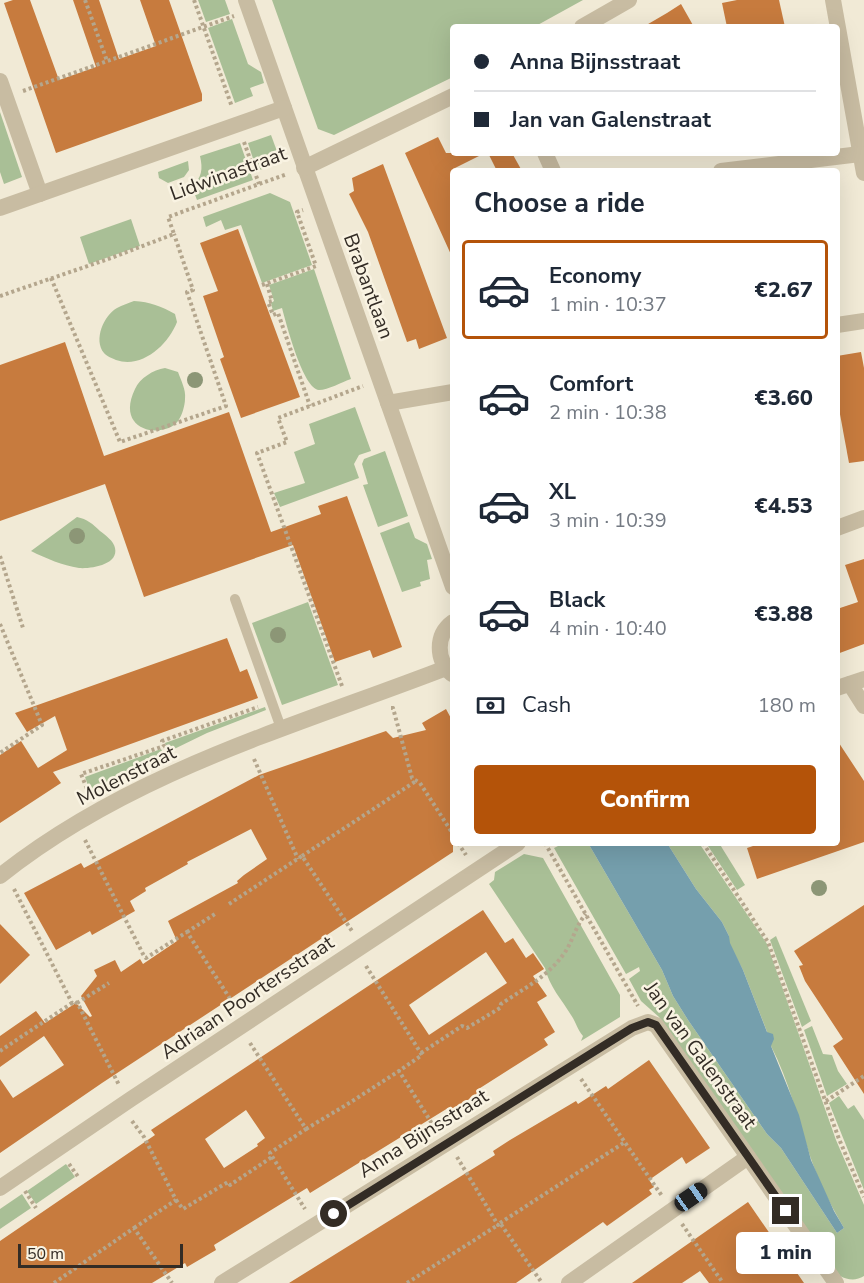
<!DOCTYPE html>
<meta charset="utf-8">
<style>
body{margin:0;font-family:"Nunito Sans",sans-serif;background:#f6f6f7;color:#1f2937;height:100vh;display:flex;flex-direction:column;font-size:22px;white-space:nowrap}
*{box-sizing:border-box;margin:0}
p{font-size:20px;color:#747a83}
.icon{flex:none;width:33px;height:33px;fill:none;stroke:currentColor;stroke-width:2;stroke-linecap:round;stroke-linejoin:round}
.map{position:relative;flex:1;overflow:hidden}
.drawer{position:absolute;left:450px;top:168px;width:390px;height:678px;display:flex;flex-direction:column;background:#fff;border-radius:6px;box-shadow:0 6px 24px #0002}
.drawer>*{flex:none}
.top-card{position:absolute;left:450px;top:24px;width:390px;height:132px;border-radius:6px;box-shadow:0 6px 24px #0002;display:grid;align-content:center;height:132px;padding:0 24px;background:#fff}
.scale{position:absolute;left:18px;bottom:15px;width:165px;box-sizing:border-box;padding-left:6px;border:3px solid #332c25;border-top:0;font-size:16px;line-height:21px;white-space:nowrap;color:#332c25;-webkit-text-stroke:4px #f9f3e2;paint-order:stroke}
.end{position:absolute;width:27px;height:27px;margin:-14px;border:8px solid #332c25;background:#fff;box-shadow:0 0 0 3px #fff}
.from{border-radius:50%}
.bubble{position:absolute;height:42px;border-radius:6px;background:#fff;box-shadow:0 6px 24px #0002;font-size:20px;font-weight:800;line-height:42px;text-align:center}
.car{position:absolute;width:18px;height:36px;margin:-18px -9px;border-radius:8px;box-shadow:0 0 4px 2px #0007;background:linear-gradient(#222 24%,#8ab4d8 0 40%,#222 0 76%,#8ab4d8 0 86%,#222 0)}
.top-card b{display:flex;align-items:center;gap:21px;height:57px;font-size:22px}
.top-card b+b{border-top:2px solid #e0e1e3}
.top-card i{width:15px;height:15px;background:#1f2937}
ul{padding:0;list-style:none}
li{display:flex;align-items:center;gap:18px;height:99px;margin:0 12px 9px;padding:0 12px;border:3px solid transparent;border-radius:6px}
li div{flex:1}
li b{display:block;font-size:22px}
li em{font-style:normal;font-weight:800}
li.on{border-color:#b45309}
li>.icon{width:54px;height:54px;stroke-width:1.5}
h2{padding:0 24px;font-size:27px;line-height:72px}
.pay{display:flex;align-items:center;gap:15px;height:66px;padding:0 24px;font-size:22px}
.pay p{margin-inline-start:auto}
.button{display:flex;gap:12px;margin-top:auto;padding:12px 24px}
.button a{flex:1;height:69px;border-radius:6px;background:#b45309;color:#fff;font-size:24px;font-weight:800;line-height:69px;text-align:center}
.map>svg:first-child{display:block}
</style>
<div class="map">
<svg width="864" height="1283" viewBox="0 0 864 1283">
<rect width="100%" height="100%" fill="#f1ead6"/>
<g fill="#a9bf96">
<polygon points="198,0 225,0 230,14 206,22"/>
<polygon points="272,0 583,0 534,27 453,27 453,77 334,135 318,129"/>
<polygon points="232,19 248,64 261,72 264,83 250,88 253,96 235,103 208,28"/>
<polygon points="0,112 22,177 4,184 0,172"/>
<polygon points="271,135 281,162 257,171 248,143"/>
<path d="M 240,143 L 253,180 L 197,200 L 192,187 C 202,177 203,169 200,156 Z"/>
<polygon points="188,161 189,170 184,177 168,183 159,178 158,172"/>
<polygon points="270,193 290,202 312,265 262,283 241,225 225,230 221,220 206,227 203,217"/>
<polygon points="131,219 140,246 89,264 80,237"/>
<path d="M 314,269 L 351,379 C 342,382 328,390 319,390 C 303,389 286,323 282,308 L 273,311 L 271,303 L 274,301 L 269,285 Z"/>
<path d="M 134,301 C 150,302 161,306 175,314 L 177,322 C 168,345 142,369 116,360 C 112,358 106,356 104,353 C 93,340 104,315 117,308 C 122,305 129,303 134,301 Z"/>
<path d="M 165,368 L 178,372 C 181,381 186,389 185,399 C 185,405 182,416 178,421 C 165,439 114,433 135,389 C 140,378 153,370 165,368 Z"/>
<polygon points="355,407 371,451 359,455 354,464 359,478 280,507 274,493 305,483 294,452 315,444 309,424"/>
<polygon points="385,451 408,516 378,527 363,485 368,484 362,464 364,459"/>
<path d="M 77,517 C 87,519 93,524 100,531 C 105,535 114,541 115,548 C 119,565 90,569 79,568 C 62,565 47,559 31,551 Z"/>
<polygon points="409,522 415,538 427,544 432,559 427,560 430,579 420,582 421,586 402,592 380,533"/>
<polygon points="308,602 338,685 282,705 252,623"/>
<polygon points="265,707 266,710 207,733 168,752 165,743"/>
<polygon points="161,749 163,753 90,791 85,777"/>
<path d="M 564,843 L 588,843 L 662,970 L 673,996 L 688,1020 L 767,1134 L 781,1148 L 837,1233 L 844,1228 C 831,1206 818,1180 810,1156 C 798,1119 789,1081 771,1046 L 771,1042 L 743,970 L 729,943 L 729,936 L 722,922 L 696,889 L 667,843 L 699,843 L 767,944 L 836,1140 L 864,1205 L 864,1276 C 856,1281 848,1280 840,1276 L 659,1017 L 641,1001 L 629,979 L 640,971 L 639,967 L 626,974 L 554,848 Z"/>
<polygon points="706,843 719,843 745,885 737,890"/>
<path d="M 524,854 L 543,858 L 620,995 L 620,1017 L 581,1041 L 583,1036 C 577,1029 576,1022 571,1015 C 562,1000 549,986 545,968 L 489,884 L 494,880 L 495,872 Z"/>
<polygon points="776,936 811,1021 802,1027 770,940"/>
<polygon points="812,1026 823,1054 832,1055 838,1071 847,1084 827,1096 804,1030"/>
<polygon points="839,1096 848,1109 854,1105 864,1120 864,1190 829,1103"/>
<polygon points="66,1164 75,1177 36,1204 27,1191"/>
<polygon points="22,1194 31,1208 0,1229 0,1209"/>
</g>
<polygon fill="#759fad" points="588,843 667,843 696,889 722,922 729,936 730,943 743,970 767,1032 773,1034 774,1039 771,1046 799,1115 811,1160 834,1211 844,1228 837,1233 781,1148 767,1134 688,1020 673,996 662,970"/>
<g fill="#c77b3e" fill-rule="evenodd">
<polygon points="13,0 30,0 59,80 96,67 73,0 99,0 119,59 156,46 140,0 169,0 202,94 202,101 56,153 4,3"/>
<polygon points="737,0 779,0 785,27 727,27 722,3"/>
<polygon points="681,4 694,27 643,27 667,13"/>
<polygon points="438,137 446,153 485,153 453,169 453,259 405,153"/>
<polygon points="488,153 512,153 522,171 497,171"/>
<polygon points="383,164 447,338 419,349 416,339 407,342 368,232 349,194 354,191 352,178"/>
<polygon points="238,229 300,397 241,418 220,359 224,357 203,296 218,291 200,243"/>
<polygon points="65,342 104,456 229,412 271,532 321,514 318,506 347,496 402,647 373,658 370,650 335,662 293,545 144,597 105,484 0,521 0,365"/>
<polygon points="861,352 864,368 864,461 849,463 837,398 837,356"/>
<polygon points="864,559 864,644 837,654 837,609 858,602 845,565"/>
<polygon points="227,638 240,672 247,669 258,698 53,772 61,783 0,823 0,755 21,741 38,768 67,750 55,716 27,732 15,713"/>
<polygon points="446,709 453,722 453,852 102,1083 0,1153 0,1079 13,1098 64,1065 44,1036 0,1067 0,1036 36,1011 45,1023 76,1003 90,1017 92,1016 81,996 97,976 94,970 115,960 121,972 140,959 143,964 177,941 168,921 238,883 237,881 244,875 267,859 251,829 187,862 188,864 145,888 146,891 130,901 135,911 92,935 90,931 56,950 24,893 81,863 84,868 259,775 386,731 393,738 426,730 422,723"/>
<polygon points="837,740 864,781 864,842 757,879 747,848 762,843 837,843"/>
<polygon points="864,905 864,1094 833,1046 843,1039 805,981 799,966 803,965 794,951"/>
<path d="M 483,910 L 505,943 L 513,938 L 526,958 L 533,953 L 544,969 L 533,976 L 547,996 L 537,1002 L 555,1032 L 544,1039 L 548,1045 L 477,1090 L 479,1093 L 450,1111 L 448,1108 L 310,1193 L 307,1188 L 214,1245 L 216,1250 L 187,1267 L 185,1263 L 152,1283 L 0,1283 L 0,1241 L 155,1135 L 151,1130 ZM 486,952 L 507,983 L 429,1035 L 409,1005 ZM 246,1110 L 265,1138 L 257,1144 L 258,1146 L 224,1168 L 205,1139 Z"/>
<polygon points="0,924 30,955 0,984"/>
<polygon points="649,1060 710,1148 686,1164 682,1157 649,1180 654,1187 649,1190 652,1194 607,1226 603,1222 516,1283 289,1283 495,1155 493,1151 510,1140 576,1101 578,1104 606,1086 608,1089"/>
<polygon points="748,1202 804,1283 709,1283 700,1271 682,1283 632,1283"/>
</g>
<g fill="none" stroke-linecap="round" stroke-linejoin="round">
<g stroke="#b4a68d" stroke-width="4" stroke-dasharray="3 3" stroke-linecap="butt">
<polyline points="85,0 107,61"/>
<polyline points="194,0 232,107"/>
<polyline points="23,91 234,16"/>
<polyline points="244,142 259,184"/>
<polyline points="51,278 120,442 226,406 187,292 193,290 174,234"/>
<polyline points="267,284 272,301 268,302 273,315 278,313 310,406"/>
<polyline points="262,285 316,266 297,212 303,210"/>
<polyline points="0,296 111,258 174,234 168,217 287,174"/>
<polyline points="0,556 23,628"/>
<polyline points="0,624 42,725 0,753"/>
<polyline points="342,686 257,453 287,442 278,418 363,386"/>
<polyline points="391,708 393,708 412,778 420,783 453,834"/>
<polyline points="254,759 298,859"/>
<polyline points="89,794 81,774 164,746 162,741 258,707"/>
<polyline points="85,840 144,956 146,958 187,932 236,1008"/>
<polyline points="458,843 466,855"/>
<polyline points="545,843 638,1006"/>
<polyline points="703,843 768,942 839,1139 864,1197"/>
<polyline points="302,856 416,781"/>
<polyline points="14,889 72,1003 74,1001 78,1004 119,1085"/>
<polyline points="229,904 302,856 352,931"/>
<polyline points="187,932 215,914"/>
<polyline points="366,966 422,1055 399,1071"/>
<polyline points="77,1003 109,983"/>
<polyline points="250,1043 306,1129 270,1153 305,1209"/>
<polyline points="0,1051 72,1003"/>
<path d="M 421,1053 L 462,1026 L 467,1028 L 500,1008 L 501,1004 C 523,989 547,977 563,955 C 573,942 575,926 586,914"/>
<polyline points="581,1079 662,1196"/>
<polyline points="826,1101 864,1076"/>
<polyline points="132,1121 144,1137 176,1200 134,1228"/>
<polyline points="306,1129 351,1102 399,1071 436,1130"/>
<polyline points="457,1157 498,1225 500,1223 542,1283"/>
<polyline points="69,1164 79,1178"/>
<polyline points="25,1191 36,1208"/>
<polyline points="176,1200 183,1209 228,1182 230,1185 272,1157"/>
<polyline points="500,1223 625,1142"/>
<polyline points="682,1224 723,1283"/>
<polyline points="54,1283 134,1228 172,1283"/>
<polyline points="407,1283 498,1225"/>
</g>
<polyline stroke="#c8bca2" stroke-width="10" points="235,599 281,728"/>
<g stroke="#c8bca2" stroke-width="16">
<polyline points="246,0 453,587"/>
<polyline points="833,0 864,173"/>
<polyline points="582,27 629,0"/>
<polyline points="0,81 40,194"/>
<polyline points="545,153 553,171"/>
<polyline points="304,168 453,96"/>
<polyline points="721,171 860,154"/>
<polyline points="0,208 284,108"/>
<polyline points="837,325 864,321"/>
<polyline points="388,403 453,392"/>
<polyline points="837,528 864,518"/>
<path d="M 452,674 C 436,660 435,635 453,622"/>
<polyline points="850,684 864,706"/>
<polyline points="837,688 864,679"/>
<path d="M 0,876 C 130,772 293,727 446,668"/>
<polyline points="0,1188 131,1099 518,843"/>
<polyline points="222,1283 632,1028 648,1022 656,1025 836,1283"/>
<polyline points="569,1283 748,1157"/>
</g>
</g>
<g fill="#8c9676">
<circle cx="195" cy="380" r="8"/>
<circle cx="77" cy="536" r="8"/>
<circle cx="278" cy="635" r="8"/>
<circle cx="819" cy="888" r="8"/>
</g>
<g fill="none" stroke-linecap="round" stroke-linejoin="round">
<polyline stroke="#332c25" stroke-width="8" points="334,1214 632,1028 648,1022 656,1025 786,1211"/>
</g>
<g text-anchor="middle" stroke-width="5" stroke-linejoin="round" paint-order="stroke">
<g font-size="20" fill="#332c25" stroke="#f9f3e2">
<text transform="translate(228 173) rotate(-20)" y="7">Lidwinastraat</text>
<text transform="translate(369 286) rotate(70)" y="7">Brabantlaan</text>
<text transform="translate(126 775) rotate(-27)" y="7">Molenstraat</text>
<text transform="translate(247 997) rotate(-34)" y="7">Adriaan Poortersstraat</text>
<text transform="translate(701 1055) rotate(54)" y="7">Jan van Galenstraat</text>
<text transform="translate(423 1133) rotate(-32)" y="7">Anna Bijnsstraat</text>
</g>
</g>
</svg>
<div class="scale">50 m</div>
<i class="end from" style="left:334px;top:1214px"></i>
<i class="end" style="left:786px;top:1211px"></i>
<div class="bubble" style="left:736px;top:1232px;width:99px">1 min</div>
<i class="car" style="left:691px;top:1197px;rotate:55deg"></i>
<div class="top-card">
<b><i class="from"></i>Anna Bijnsstraat</b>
<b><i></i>Jan van Galenstraat</b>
</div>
<section class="drawer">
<h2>Choose a ride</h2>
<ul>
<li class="on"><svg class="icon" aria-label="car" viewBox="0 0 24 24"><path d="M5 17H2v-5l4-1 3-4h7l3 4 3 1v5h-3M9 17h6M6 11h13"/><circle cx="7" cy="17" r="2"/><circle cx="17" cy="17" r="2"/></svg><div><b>Economy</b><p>1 min · 10:37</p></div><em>€2.67</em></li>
<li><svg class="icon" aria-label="car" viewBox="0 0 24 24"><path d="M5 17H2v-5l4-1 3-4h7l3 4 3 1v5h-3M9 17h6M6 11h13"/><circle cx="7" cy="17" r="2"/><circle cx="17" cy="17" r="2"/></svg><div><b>Comfort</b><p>2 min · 10:38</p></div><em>€3.60</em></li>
<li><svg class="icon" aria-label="car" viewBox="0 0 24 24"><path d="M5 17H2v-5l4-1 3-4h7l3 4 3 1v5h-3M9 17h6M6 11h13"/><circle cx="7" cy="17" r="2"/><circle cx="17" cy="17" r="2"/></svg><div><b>XL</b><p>3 min · 10:39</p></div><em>€4.53</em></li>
<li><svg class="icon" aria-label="car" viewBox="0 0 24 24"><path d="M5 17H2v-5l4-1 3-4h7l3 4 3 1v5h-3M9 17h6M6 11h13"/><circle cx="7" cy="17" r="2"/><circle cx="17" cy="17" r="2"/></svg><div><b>Black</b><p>4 min · 10:40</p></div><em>€3.88</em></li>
</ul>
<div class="pay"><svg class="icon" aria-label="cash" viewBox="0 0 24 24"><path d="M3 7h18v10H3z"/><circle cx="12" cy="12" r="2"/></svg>Cash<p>180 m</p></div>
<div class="button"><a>Confirm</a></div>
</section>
</div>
